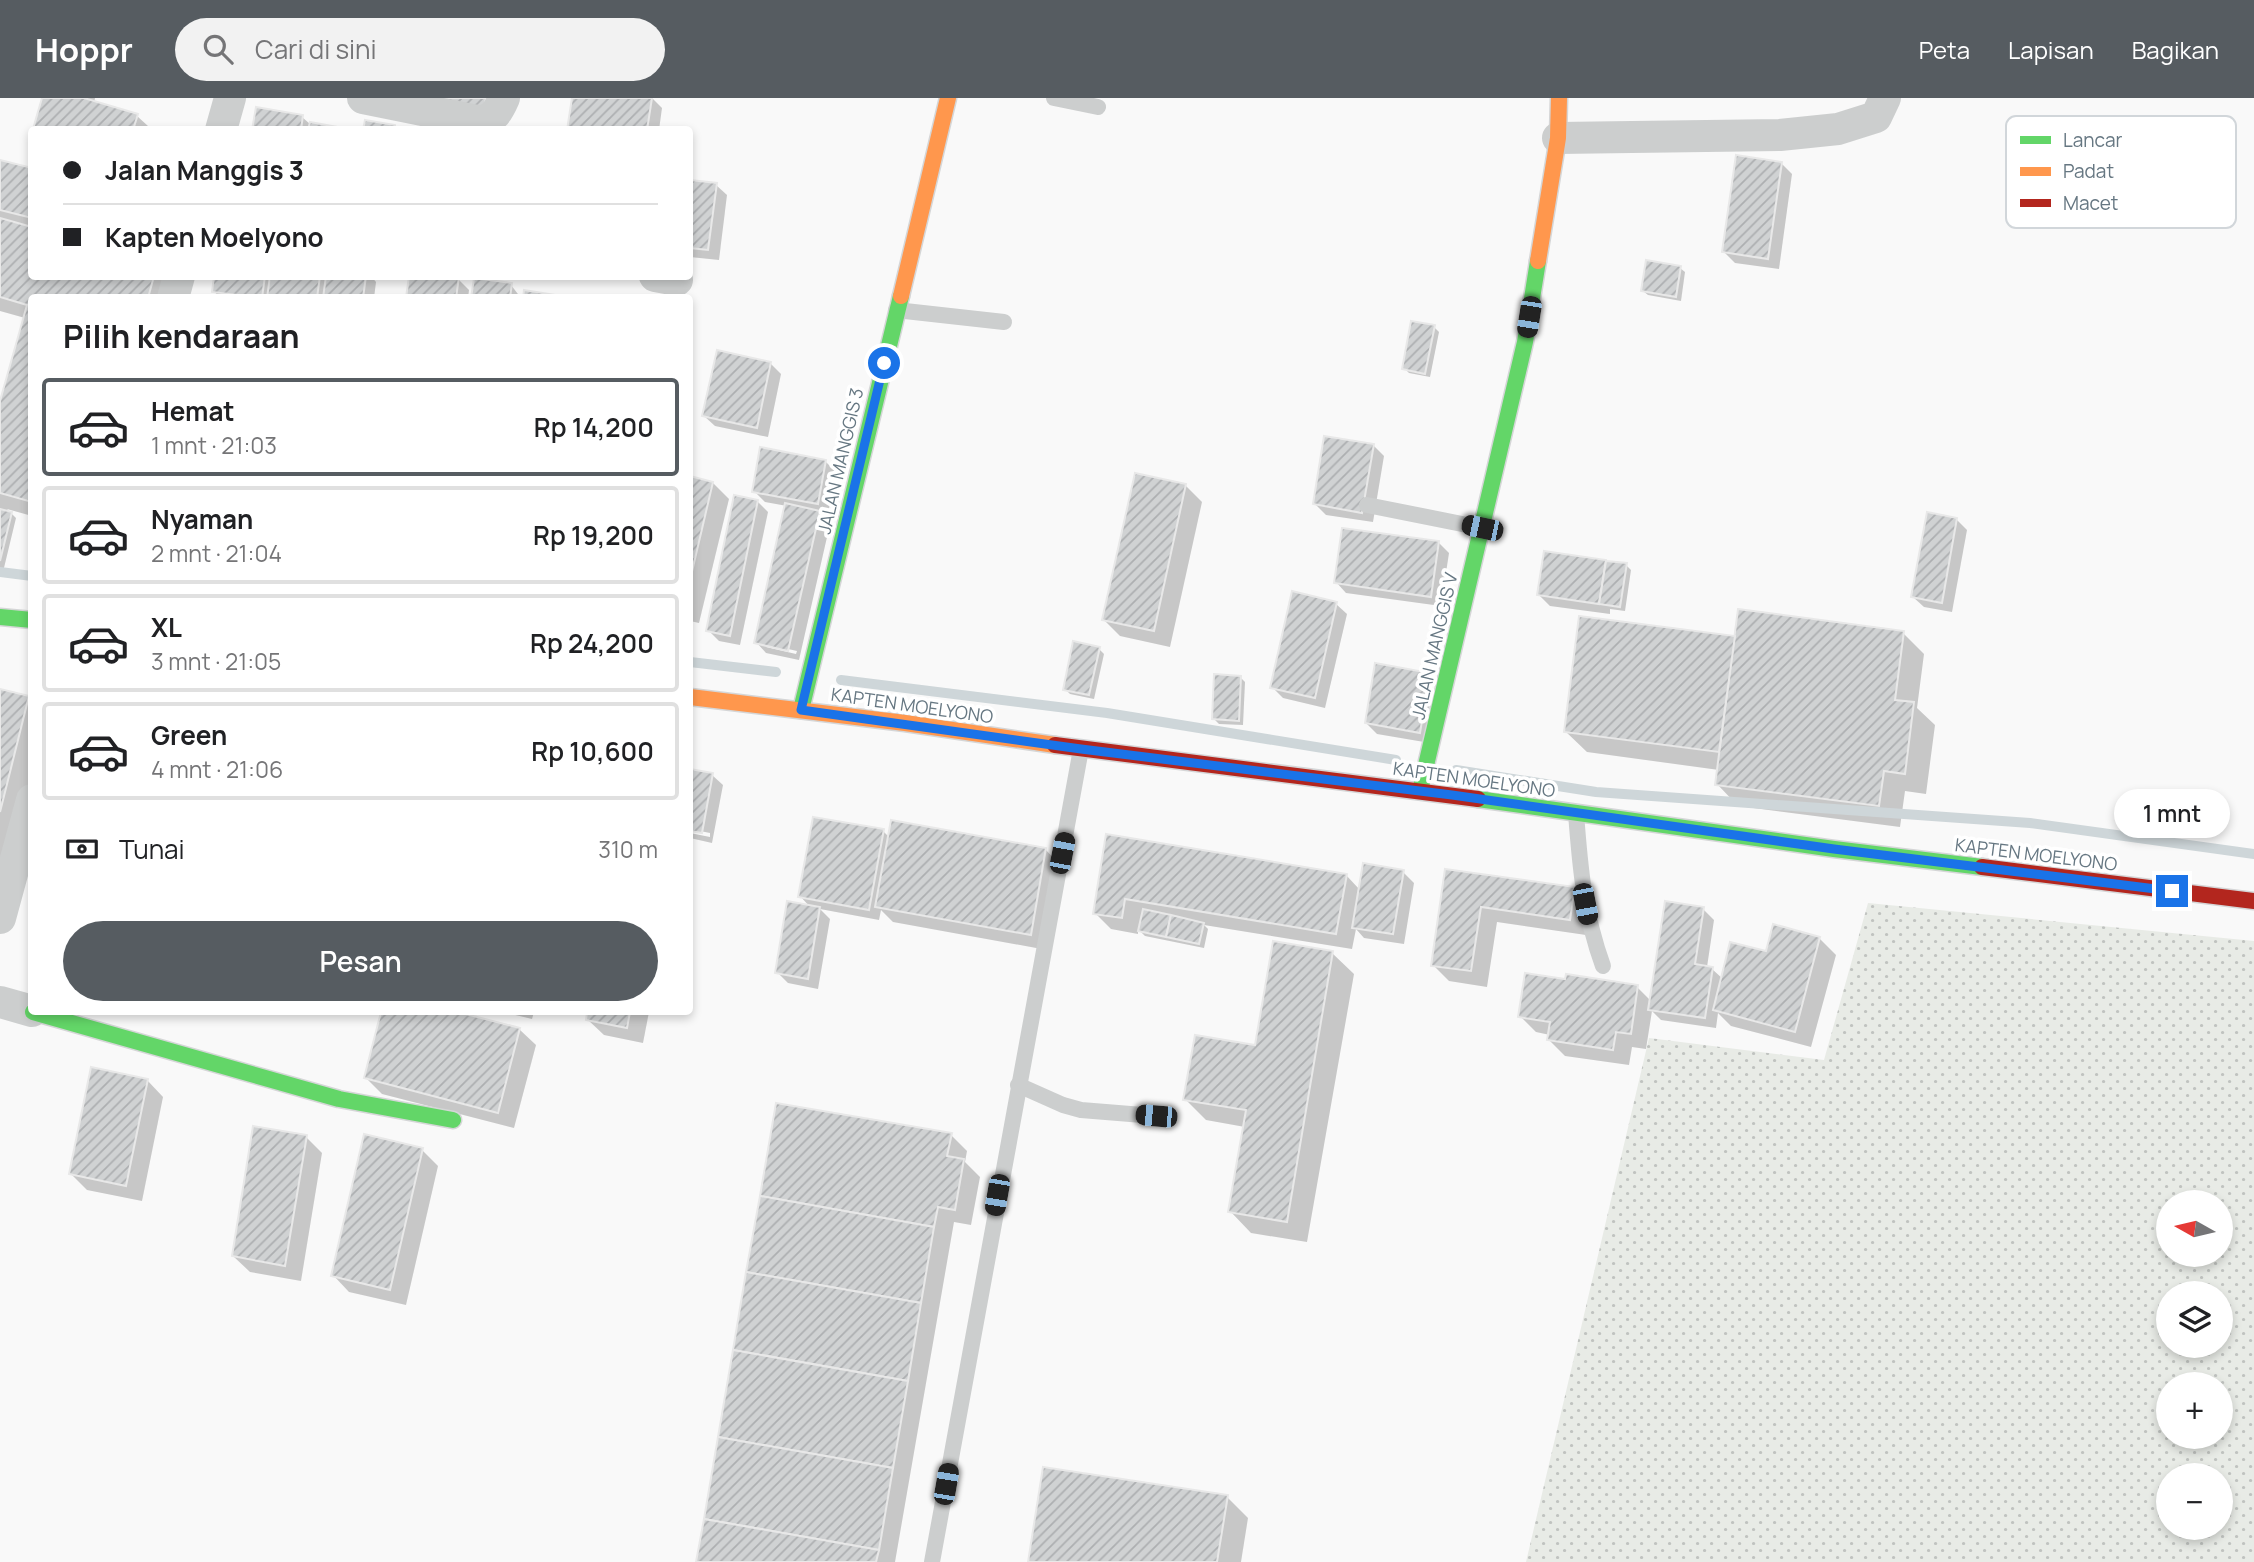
<!DOCTYPE html>
<html lang="id">
<meta charset="utf-8">
<style>
body{margin:0;font-family:Manrope,sans-serif;background:#f2f2f2;color:#202124;height:100vh;display:flex;flex-direction:column;font-size:26px;white-space:nowrap}
*{box-sizing:border-box;margin:0}
p{font-size:23px;color:#757577}
.icon{flex:none;width:38px;height:38px;fill:none;stroke:currentColor;stroke-width:2;stroke-linecap:round;stroke-linejoin:round}
.map{position:relative;flex:1;overflow:hidden}
.details{position:absolute;left:28px;top:196px;width:665px;height:721px;display:flex;flex-direction:column;background:#fff;border-radius:7px;box-shadow:0 4px 10px #0003}
.details>*{flex:none}
.guide{position:absolute;left:28px;top:28px;width:665px;height:154px;border-radius:7px;box-shadow:0 4px 10px #0003;display:grid;align-content:center;height:154px;padding:0 35px;background:#fff}
.needle{width:46px;rotate:278deg}
.controls{position:absolute;left:2156px;top:1092px;display:grid;gap:14px}
.controls a{display:grid;place-items:center;width:77px;height:77px;border-radius:50%;background:#fff;box-shadow:0 4px 10px #0003;font-size:35px}
.end{position:absolute;width:32px;height:32px;margin:-16px;border:9px solid #1a73e8;background:#fff;box-shadow:0 0 0 4px #fff}
.from{border-radius:50%}
.bubble{position:absolute;height:49px;border-radius:24px;background:#fff;box-shadow:0 4px 10px #0003;font-size:23px;font-weight:600;line-height:49px;text-align:center}
.car{position:absolute;width:21px;height:42px;margin:-21px -10px;border-radius:9px;box-shadow:0 0 5px 2px #0007;background:linear-gradient(#222 24%,#8ab4d8 0 40%,#222 0 76%,#8ab4d8 0 86%,#222 0)}
.guide b{display:flex;align-items:center;gap:24px;height:66px;font-size:26px}
.guide b+b{border-top:2px solid #e0e0e0}
.guide i{width:18px;height:18px;background:#202124}
ul{padding:0;list-style:none}
li{display:flex;align-items:center;gap:21px;height:98px;margin:0 14px 10px;padding:0 21px;border:4px solid #e0e0e0;border-radius:7px}
li div{flex:1}
li b{display:block;font-size:26px}
li em{font-style:normal;font-weight:600}
li.selected{border-color:#565c61}
li>.icon{width:63px;height:63px;stroke-width:1.5}
h2{padding:0 35px;font-size:32px;line-height:84px}
.pay{display:flex;align-items:center;gap:18px;height:77px;padding:0 35px;font-size:26px}
.pay p{margin-inline-start:auto}
.button{display:flex;gap:14px;margin-top:auto;padding:14px 35px}
.button a{flex:1;height:80px;border-radius:42px;background:#565c61;color:#fff;font-size:28px;font-weight:600;line-height:80px;text-align:center}
header{display:flex;align-items:center;gap:42px;box-sizing:border-box;height:98px;padding:0 35px;background:#565c61;color:#fff}
header strong{font-size:33px}
nav{display:flex;gap:38px;margin-inline-start:auto;font-size:24px}
.search{width:490px;height:63px;background:#f2f2f2;display:flex;align-items:center;gap:18px;box-sizing:border-box;padding:0 24px;border-radius:38px;color:#757577;font-size:26px}
.map>svg:first-child{display:block}
</style>
<header>
<strong>Hoppr</strong>
<div class="search"><svg class="icon" aria-label="search" viewBox="0 0 24 24"><circle cx="10" cy="10" r="6"/><path d="M15 15l6 6"/></svg>Cari di sini</div>
<nav><a>Peta</a><a>Lapisan</a><a>Bagikan</a></nav>
</header>
<div class="map">
<svg width="2254" height="1464" viewBox="0 0 2254 1464">
<defs>
<pattern id="grass-dots" width="8" height="8" patternUnits="userSpaceOnUse" patternTransform="scale(1.75)"><rect width="8" height="8" fill="#e8ebe6"/><path d="M2 2h.1M6 6h.1" fill="none" stroke="#c0c3c0" stroke-width="1.8" stroke-linecap="round"/></pattern>
<pattern id="building-hatch" width="6" height="6" patternUnits="userSpaceOnUse" patternTransform="scale(1.75)"><rect width="6" height="6" fill="#d0d2d3"/><path d="M-1 1l2-2M0 6l6-6M5 7l2-2" fill="none" stroke="#adafb1"/></pattern>
</defs>
<rect width="100%" height="100%" fill="#f9f9f9"/>
<path fill="url(#grass-dots)" fill-rule="evenodd" d="M 1868,805 L 2254,843 L 2254,1464 L 1526,1464 L 1649,940 L 1824,962 ZM 2168,1104 L 2221,1104 L 2221,1157 L 2168,1157 ZM 2168,1195 L 2221,1195 L 2221,1248 L 2168,1248 ZM 2168,1286 L 2221,1286 L 2221,1339 L 2168,1339 ZM 2168,1377 L 2221,1377 L 2221,1430 L 2168,1430 Z"/>
<g fill="#0003" fill-rule="evenodd">
<polygon points="44,0 95,0 94,5 137,18 148,28 147,32 36,32"/>
<polygon points="574,0 652,0 662,10 659,32 569,32"/>
<polygon points="302,19 310,26 344,32 254,32"/>
<polygon points="0,64 32,72 32,178 169,178 175,200 32,200 32,418 7,411 16,420 3,474 0,474 0,413 4,413 0,410 0,310 25,220 0,213"/>
<polygon points="1781,65 1792,76 1779,171 1735,165 1724,154"/>
<polygon points="690,84 716,87 727,97 719,162 690,159"/>
<polygon points="1680,170 1685,174 1681,203 1648,197 1643,193"/>
<polygon points="216,178 371,178 376,184 374,200 220,200 214,193"/>
<polygon points="410,178 458,181 469,192 468,200 407,200"/>
<polygon points="511,187 521,200 473,200"/>
<polygon points="1434,229 1439,234 1430,279 1409,275 1404,270"/>
<polygon points="771,266 781,276 768,339 715,328 704,318"/>
<polygon points="1373,347 1384,358 1373,424 1326,417 1315,406"/>
<path d="M 825,363 L 836,374 L 828,416 L 818,414 L 830,426 L 799,562 L 766,555 L 756,544 L 787,408 L 765,404 L 754,393 ZM 766,546 L 797,553 L 796,556 L 766,549 Z"/>
<polygon points="690,379 713,385 729,401 699,525 690,523"/>
<polygon points="1186,388 1202,404 1170,549 1120,538 1104,522"/>
<polygon points="757,403 768,414 740,547 719,543 708,532"/>
<polygon points="1956,421 1967,432 1952,514 1924,509 1913,499"/>
<polygon points="1438,444 1449,455 1441,508 1346,495 1336,484"/>
<polygon points="1605,464 1626,467 1631,472 1625,513 1610,511 1610,516 1550,508 1539,497"/>
<polygon points="1336,506 1347,516 1325,610 1283,600 1272,589"/>
<polygon points="1903,535 1924,556 1917,610 1935,627 1926,696 1905,693 1900,729 1738,708 1717,686 1719,672 1587,654 1565,633 1736,540"/>
<polygon points="1099,551 1104,556 1094,601 1070,596 1065,591"/>
<polygon points="1429,576 1430,645 1377,636 1366,625"/>
<polygon points="1240,579 1245,584 1243,627 1219,626 1214,621"/>
<polygon points="0,593 28,600 32,603 32,692 0,774"/>
<polygon points="690,673 712,677 723,687 712,745 690,740 690,735 710,739 710,735 690,731"/>
<polygon points="883,733 890,740 1045,751 1061,768 1047,852 893,824 881,812 879,822 820,811 830,821 818,891 788,885 777,874 810,809 800,798"/>
<polygon points="1107,738 1346,777 1360,792 1403,774 1414,785 1404,846 1364,840 1356,831 1352,851 1204,827 1208,831 1204,850 1145,838 1138,831 1138,836 1111,831 1095,815"/>
<polygon points="1447,773 1574,791 1590,807 1586,837 1497,824 1487,889 1449,883 1433,867"/>
<polygon points="1703,811 1714,822 1707,869 1712,871 1723,881 1767,856 1819,840 1836,857 1811,949 1731,928 1718,915 1716,930 1661,922 1652,913 1646,951 1632,949 1629,967 1565,958 1549,942 1550,937 1536,934 1520,918 1637,889 1651,903"/>
<polygon points="1332,855 1354,876 1307,1144 1251,1135 1230,1113 1245,1029 1206,1022 1185,1001 1257,949"/>
<polygon points="383,914 451,914 519,931 536,947 514,1030 382,996 366,980"/>
<polygon points="503,914 534,914 532,921"/>
<polygon points="589,914 649,914 643,945 604,937 587,921"/>
<polygon points="147,982 163,999 142,1103 87,1092 71,1076"/>
<polygon points="951,1037 967,1053 965,1064 980,1079 971,1127 954,1124 895,1464 698,1464"/>
<polygon points="306,1039 322,1055 301,1183 250,1174 233,1158"/>
<polygon points="422,1052 438,1068 406,1207 349,1194 333,1177"/>
<polygon points="1227,1399 1248,1420 1241,1464 1030,1464"/>
</g>
<g fill="none" stroke-linecap="round" stroke-linejoin="round">
<g stroke="#ced6d9" stroke-width="10">
<polyline points="0,474 32,478"/>
<polyline points="690,564 776,574"/>
<polyline points="841,582 1107,615 1396,662"/>
<polyline points="1456,672 1596,694 2030,725 2254,756"/>
</g>
</g>
<g fill="url(#building-hatch)" stroke="#e8e8e8" stroke-width="2">
<polygon points="42,0 84,0 138,16 133,32 35,32 33,31"/>
<polygon points="427,0 486,0 484,11"/>
<polygon points="572,0 652,0 647,32 567,32"/>
<polygon points="256,9 303,17 301,32 252,32"/>
<polygon points="365,22 395,27 395,32 363,32"/>
<polygon points="310,24 354,32 308,32"/>
<polygon points="1736,57 1782,64 1768,161 1722,154"/>
<polygon points="0,62 32,70 32,120 0,112"/>
<polygon points="690,82 717,85 708,152 690,150"/>
<polygon points="0,120 32,129 32,178 154,178 148,200 32,200 32,404 0,395 0,303 27,207 0,199"/>
<polygon points="1646,162 1681,168 1676,199 1641,193"/>
<polygon points="214,178 265,178 262,200 212,194"/>
<polygon points="270,178 320,178 317,200 267,200"/>
<polygon points="326,178 366,178 363,200 323,200"/>
<polygon points="409,178 459,179 456,200 406,200"/>
<polygon points="474,180 512,185 510,200 471,200"/>
<polygon points="524,192 562,198 562,200 523,200"/>
<polygon points="1411,223 1435,227 1425,276 1402,271"/>
<polygon points="717,252 771,264 757,330 702,318"/>
<polygon points="1324,338 1374,346 1362,415 1313,406"/>
<polygon points="760,349 826,362 818,406 752,394"/>
<polygon points="1135,375 1186,386 1154,533 1102,522"/>
<polygon points="690,378 713,384 690,482"/>
<polygon points="734,397 758,402 730,538 706,533"/>
<polygon points="785,405 820,413 788,553 754,545"/>
<polygon points="0,411 12,414 0,463"/>
<polygon points="1927,414 1957,420 1942,505 1911,499"/>
<polygon points="1342,430 1439,443 1431,499 1334,485"/>
<polygon points="1544,453 1606,462 1599,506 1537,497"/>
<polygon points="1606,463 1627,465 1620,509 1599,506"/>
<polygon points="1292,493 1337,504 1315,600 1270,590"/>
<polygon points="1738,511 1904,533 1895,602 1914,604 1905,676 1884,673 1879,708 1715,687"/>
<polygon points="1579,518 1735,538 1719,654 1564,634"/>
<polygon points="1073,543 1100,549 1089,597 1063,592"/>
<polygon points="1375,565 1430,575 1420,635 1365,625"/>
<polygon points="1214,576 1241,578 1239,623 1212,621"/>
<polygon points="0,591 29,598 0,714"/>
<polygon points="690,671 713,675 702,735 690,733"/>
<polygon points="813,719 884,731 869,812 798,799"/>
<polygon points="891,722 1046,750 1031,837 875,809"/>
<polygon points="1106,736 1347,776 1336,836 1125,801 1122,820 1093,816"/>
<polygon points="1363,765 1404,772 1393,836 1352,830"/>
<polygon points="1445,771 1575,789 1570,822 1481,809 1471,873 1431,868"/>
<polygon points="787,803 820,809 808,881 775,875"/>
<polygon points="1665,803 1704,809 1695,866 1713,869 1705,920 1648,912"/>
<polygon points="1143,811 1171,817 1166,839 1138,833"/>
<polygon points="1171,817 1204,825 1199,846 1166,839"/>
<polygon points="1773,826 1820,839 1795,934 1713,912 1730,844 1766,853"/>
<polygon points="1273,843 1333,853 1287,1124 1228,1114 1246,1012 1183,1002 1195,937 1255,947"/>
<polygon points="1525,875 1565,881 1566,876 1638,887 1631,936 1616,934 1613,952 1547,942 1550,924 1518,919"/>
<polygon points="381,914 458,914 520,930 498,1015 364,980"/>
<polygon points="587,914 630,914 627,930 586,922"/>
<polygon points="91,969 148,981 126,1088 69,1076"/>
<polygon points="776,1005 952,1035 947,1058 964,1061 955,1112 938,1109 934,1129 760,1098"/>
<polygon points="253,1028 307,1037 285,1168 232,1158"/>
<polygon points="364,1036 423,1050 390,1192 331,1178"/>
<polygon points="760,1098 934,1129 921,1205 746,1174"/>
<polygon points="746,1174 921,1205 908,1283 733,1252"/>
<polygon points="733,1252 908,1283 893,1370 718,1339"/>
<polygon points="718,1339 893,1370 879,1452 704,1421"/>
<polygon points="1043,1369 1228,1397 1217,1464 1028,1464"/>
<polygon points="704,1421 879,1452 876,1464 696,1464"/>
</g>
<g fill="none" stroke-linecap="round" stroke-linejoin="round">
<defs>
<g id="fast">
<polyline points="0,519 32,522"/>
<polyline points="801,612 901,198"/>
<polyline points="1420,693 1525,244 1538,163"/>
<polyline points="1478,701 1834,751 1982,769"/>
<polyline points="33,914 339,1001 453,1022"/>
</g>
<g id="slow">
<polyline points="1538,163 1558,40 1559,0"/>
<polyline points="901,198 948,0"/>
<polyline points="690,599 905,625 1055,647"/>
</g>
<g id="jam">
<polyline points="1055,647 1478,701"/>
<polyline points="1982,769 2254,803"/>
</g>
</defs>
<use href="#fast" stroke="#d5d6d7" stroke-width="19"/>
<use href="#slow" stroke="#d5d6d7" stroke-width="19"/>
<use href="#jam" stroke="#d5d6d7" stroke-width="19"/>
<g stroke="#cccece" stroke-width="16">
<polyline points="1054,0 1098,9"/>
<polyline points="896,212 1004,224"/>
<polyline points="1367,407 1482,430"/>
<path d="M 1576,715 C 1580,769 1584,816 1603,868"/>
<polyline points="1018,987 1063,1007 1081,1012 1155,1018"/>
<polyline points="932,1464 1081,651"/>
</g>
<g stroke="#cccece" stroke-width="32">
<path d="M 363,0 L 477,23 C 493,23 498,14 504,0"/>
<polyline points="221,32 230,0"/>
<polyline points="1558,40 1780,37 1838,31 1876,19 1885,0"/>
<polyline points="655,178 677,182"/>
<polyline points="173,200 179,178"/>
<polyline points="0,820 32,702"/>
<polyline points="0,904 32,913"/>
</g>
<use href="#fast" stroke="#63d668" stroke-width="16"/>
<use href="#slow" stroke="#ff974d" stroke-width="16"/>
<use href="#jam" stroke="#b3261e" stroke-width="16"/>
</g>
<g fill="none" stroke-linecap="round" stroke-linejoin="round">
<polyline stroke="#1a73e8" stroke-width="9" points="884,265 801,612 1081,651 1452,697 1834,751 2172,793"/>
</g>
<g text-anchor="middle" stroke-width="7" stroke-linejoin="round" paint-order="stroke">
<g font-size="18" fill="#667782" stroke="#fff">
<text transform="translate(841 363) rotate(-77)" y="6">JALAN MANGGIS 3</text>
<text transform="translate(1435 548) rotate(-77)" y="6">JALAN MANGGIS V</text>
<text transform="translate(912 608) rotate(8)" y="6">KAPTEN MOELYONO</text>
<text transform="translate(1474 682) rotate(8)" y="6">KAPTEN MOELYONO</text>
<text transform="translate(2036 757) rotate(7)" y="6">KAPTEN MOELYONO</text>
</g>
</g>
<rect x="2006" y="18" width="230" height="112" rx="10" fill="#fff" stroke="#d1d6da" stroke-width="2"/>
<rect x="2020" y="38" width="31" height="8" fill="#63d668"/>
<rect x="2020" y="69" width="31" height="9" fill="#ff974d"/>
<rect x="2020" y="101" width="31" height="8" fill="#b3261e"/>
<g font-size="19" fill="#667782">
<text x="2063" y="49">Lancar</text>
<text x="2063" y="80">Padat</text>
<text x="2063" y="112">Macet</text>
</g>
</svg>
<div class="controls">
<a><svg class="needle" viewBox="-14 -14 28 28"><path d="M0-13l5 13h-10z" fill="#e53935"/><path d="M0 13l5-13h-10z" fill="#757577"/></svg></a>
<a><svg class="icon" aria-label="layers" viewBox="0 0 24 24"><path d="M12 4l9 5-9 5-9-5zM3 14l9 5 9-5"/></svg></a>
<a>+</a>
<a>−</a>
</div>
<i class="end from" style="left:884px;top:265px"></i>
<i class="end" style="left:2172px;top:793px"></i>
<div class="bubble" style="left:2114px;top:691px;width:116px">1 mnt</div>
<i class="car" style="left:1529px;top:219px;rotate:189deg"></i>
<i class="car" style="left:1482px;top:430px;rotate:282deg"></i>
<i class="car" style="left:1062px;top:755px;rotate:11deg"></i>
<i class="car" style="left:1585px;top:806px;rotate:169deg"></i>
<i class="car" style="left:1156px;top:1018px;rotate:275deg"></i>
<i class="car" style="left:997px;top:1097px;rotate:190deg"></i>
<i class="car" style="left:946px;top:1386px;rotate:10deg"></i>
<div class="guide">
<b><i class="from"></i>Jalan Manggis 3</b>
<b><i></i>Kapten Moelyono</b>
</div>
<section class="details">
<h2>Pilih kendaraan</h2>
<ul>
<li class="selected"><svg class="icon" aria-label="car" viewBox="0 0 24 24"><path d="M5 17H2v-5l4-1 3-4h7l3 4 3 1v5h-3M9 17h6M6 11h13"/><circle cx="7" cy="17" r="2"/><circle cx="17" cy="17" r="2"/></svg><div><b>Hemat</b><p>1 mnt · 21:03</p></div><em>Rp 14,200</em></li>
<li><svg class="icon" aria-label="car" viewBox="0 0 24 24"><path d="M5 17H2v-5l4-1 3-4h7l3 4 3 1v5h-3M9 17h6M6 11h13"/><circle cx="7" cy="17" r="2"/><circle cx="17" cy="17" r="2"/></svg><div><b>Nyaman</b><p>2 mnt · 21:04</p></div><em>Rp 19,200</em></li>
<li><svg class="icon" aria-label="car" viewBox="0 0 24 24"><path d="M5 17H2v-5l4-1 3-4h7l3 4 3 1v5h-3M9 17h6M6 11h13"/><circle cx="7" cy="17" r="2"/><circle cx="17" cy="17" r="2"/></svg><div><b>XL</b><p>3 mnt · 21:05</p></div><em>Rp 24,200</em></li>
<li><svg class="icon" aria-label="car" viewBox="0 0 24 24"><path d="M5 17H2v-5l4-1 3-4h7l3 4 3 1v5h-3M9 17h6M6 11h13"/><circle cx="7" cy="17" r="2"/><circle cx="17" cy="17" r="2"/></svg><div><b>Green</b><p>4 mnt · 21:06</p></div><em>Rp 10,600</em></li>
</ul>
<div class="pay"><svg class="icon" aria-label="cash" viewBox="0 0 24 24"><path d="M3 7h18v10H3z"/><circle cx="12" cy="12" r="2"/></svg>Tunai<p>310 m</p></div>
<div class="button"><a>Pesan</a></div>
</section>
</div>
